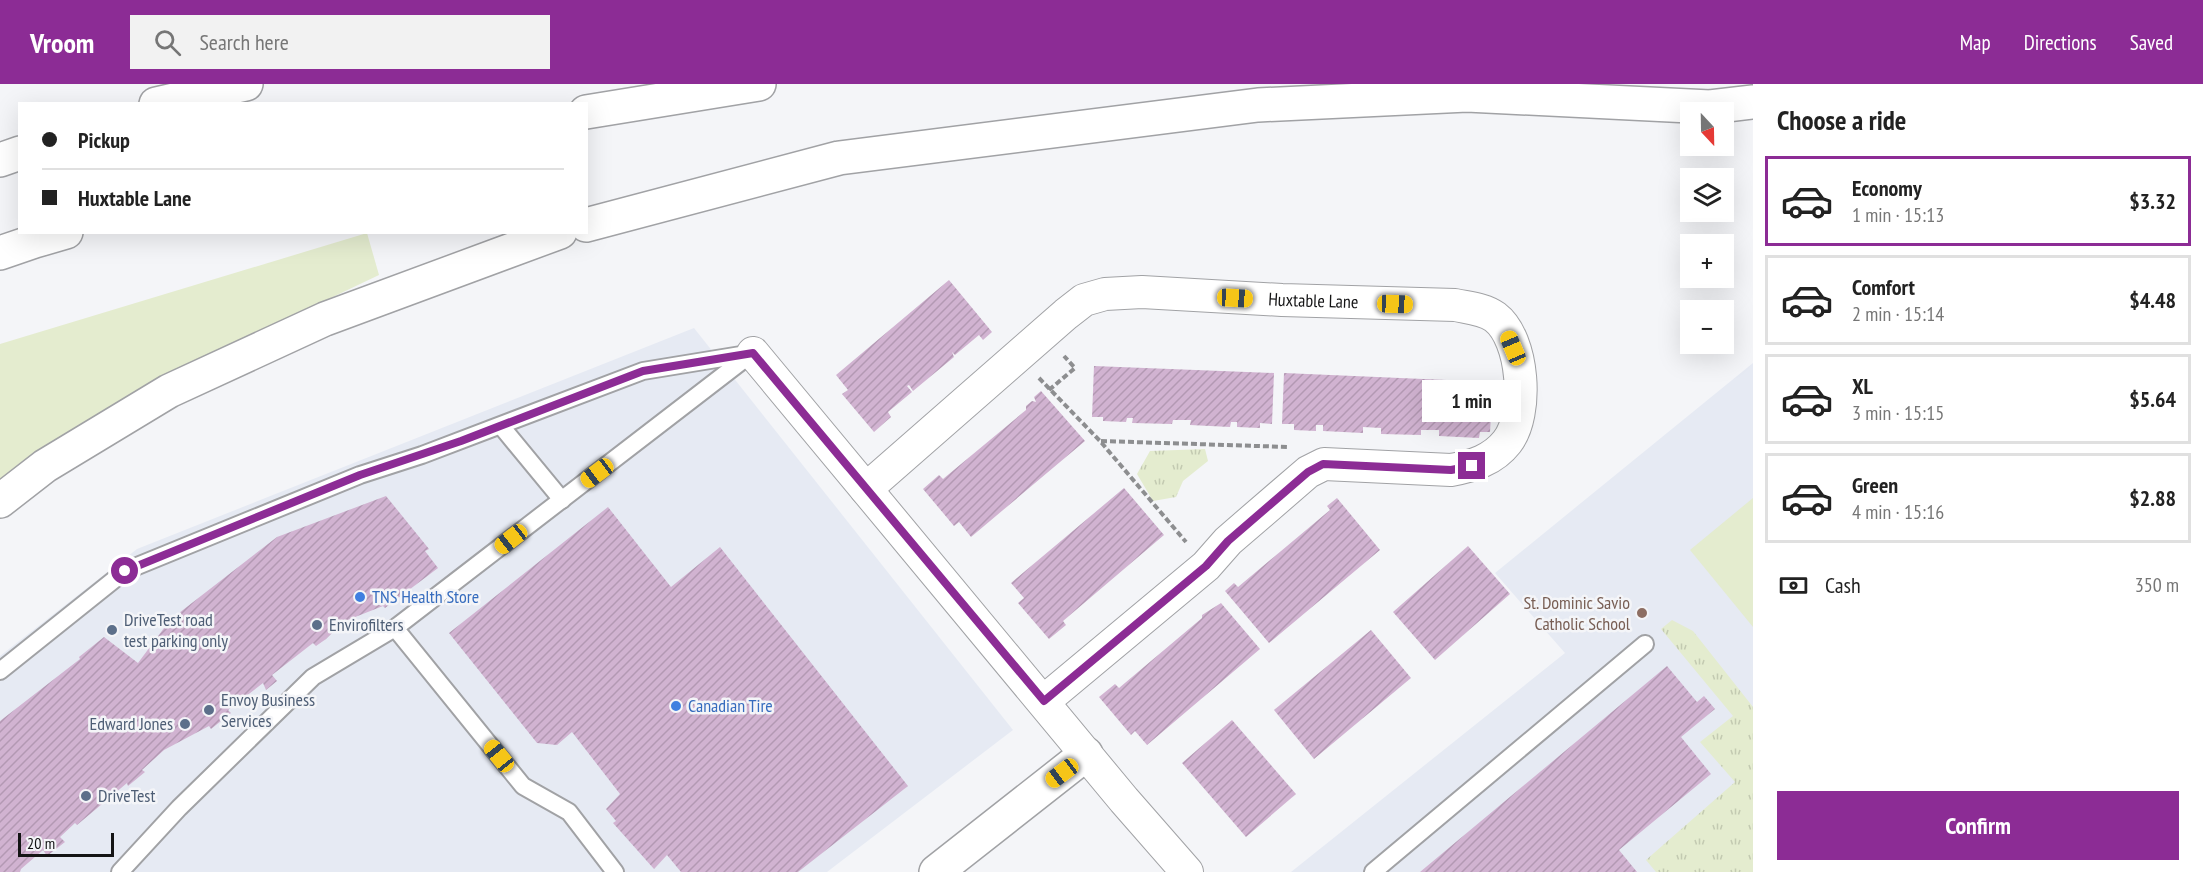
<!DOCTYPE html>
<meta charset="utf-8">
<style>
body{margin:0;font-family:"PT Sans Narrow",sans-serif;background:#f2f2f2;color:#222;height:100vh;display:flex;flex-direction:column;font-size:22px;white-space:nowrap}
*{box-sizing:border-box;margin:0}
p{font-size:20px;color:#767676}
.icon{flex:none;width:33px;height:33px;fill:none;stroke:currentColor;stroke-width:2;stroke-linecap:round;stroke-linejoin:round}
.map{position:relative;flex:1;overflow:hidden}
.sheet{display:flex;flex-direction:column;background:#fff;width:450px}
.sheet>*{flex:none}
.banner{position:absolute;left:18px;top:18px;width:570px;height:132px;border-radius:0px;box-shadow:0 6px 24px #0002;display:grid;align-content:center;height:132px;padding:0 24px;background:#fff}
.needle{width:39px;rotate:158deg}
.tools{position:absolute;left:1680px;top:18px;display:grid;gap:12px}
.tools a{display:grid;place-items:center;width:54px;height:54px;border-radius:0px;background:#fff;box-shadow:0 6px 24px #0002;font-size:30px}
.scale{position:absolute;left:18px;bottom:15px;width:96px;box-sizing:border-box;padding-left:6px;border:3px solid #141415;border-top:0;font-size:16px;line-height:21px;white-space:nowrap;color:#141415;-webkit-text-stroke:4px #f4f5f8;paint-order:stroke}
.end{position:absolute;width:27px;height:27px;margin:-14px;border:8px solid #8c2c95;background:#fff;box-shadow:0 0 0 3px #fff}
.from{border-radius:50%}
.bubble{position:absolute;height:42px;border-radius:0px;background:#fff;box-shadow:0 6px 24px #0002;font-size:20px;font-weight:600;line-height:42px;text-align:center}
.car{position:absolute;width:18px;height:36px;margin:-18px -9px;border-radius:8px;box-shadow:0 0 4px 2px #0007;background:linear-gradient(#f5c518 24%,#345 0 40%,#f5c518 0 76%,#345 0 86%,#f5c518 0)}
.banner b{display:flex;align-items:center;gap:21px;height:57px;font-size:22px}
.banner b+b{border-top:2px solid #e0e0e0}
.banner i{width:15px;height:15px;background:#222}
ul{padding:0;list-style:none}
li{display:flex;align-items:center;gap:18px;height:90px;margin:0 12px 9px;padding:0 12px;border:3px solid #e0e0e0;border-radius:0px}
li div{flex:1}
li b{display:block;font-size:22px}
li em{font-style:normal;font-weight:600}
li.active{border-color:#8c2c95}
li>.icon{width:54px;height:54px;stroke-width:1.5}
h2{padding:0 24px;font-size:27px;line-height:72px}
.pay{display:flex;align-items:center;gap:15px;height:66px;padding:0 24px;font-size:22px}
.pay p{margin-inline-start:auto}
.button{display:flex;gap:12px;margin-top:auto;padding:12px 24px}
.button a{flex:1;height:69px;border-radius:0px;background:#8c2c95;color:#fff;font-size:24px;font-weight:600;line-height:69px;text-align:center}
header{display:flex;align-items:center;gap:36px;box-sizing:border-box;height:84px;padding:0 30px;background:#8c2c95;color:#fff}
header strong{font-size:28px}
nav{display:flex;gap:33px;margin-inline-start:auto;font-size:21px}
.search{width:420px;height:54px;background:#f2f2f2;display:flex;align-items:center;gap:15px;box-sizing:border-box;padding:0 21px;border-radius:0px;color:#767676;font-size:22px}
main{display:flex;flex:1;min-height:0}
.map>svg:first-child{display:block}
</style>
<header>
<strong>Vroom</strong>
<div class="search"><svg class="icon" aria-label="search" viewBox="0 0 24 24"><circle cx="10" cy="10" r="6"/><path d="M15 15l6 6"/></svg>Search here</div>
<nav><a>Map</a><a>Directions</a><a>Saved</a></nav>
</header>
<main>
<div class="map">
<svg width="1753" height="788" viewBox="0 0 1753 788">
<defs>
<pattern id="park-tufts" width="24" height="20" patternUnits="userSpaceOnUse" patternTransform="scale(1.5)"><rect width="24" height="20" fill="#e4eccf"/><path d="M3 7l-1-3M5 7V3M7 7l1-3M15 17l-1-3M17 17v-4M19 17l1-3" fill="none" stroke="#c3cab1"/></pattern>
<pattern id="building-hatch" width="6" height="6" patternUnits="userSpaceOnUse" patternTransform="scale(1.5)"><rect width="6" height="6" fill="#d1b3d1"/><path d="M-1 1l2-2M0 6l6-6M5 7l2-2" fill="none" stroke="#b399b3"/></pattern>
</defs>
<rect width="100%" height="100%" fill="#f4f5f8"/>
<g fill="#e6eaf3">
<polygon points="694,244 1013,646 827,788 0,788 0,572 137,465"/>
<polygon points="1753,279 1753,788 1291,788 1565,569 1495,489"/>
</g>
<g fill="#e4eccf">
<polygon points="367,149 379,191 139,305 0,397 0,260"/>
<polygon points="1753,414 1753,543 1690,466"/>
</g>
<g fill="url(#park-tufts)">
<polygon points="1205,365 1208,377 1183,397 1176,413 1153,417 1137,390 1150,367"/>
<polygon points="1672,536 1693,547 1753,623 1753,788 1656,788 1646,776 1735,698 1700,658 1733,632 1661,545"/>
</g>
<g fill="url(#building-hatch)">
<polygon points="949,196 992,248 983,256 979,251 955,271 952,268 954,273 913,307 909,301 907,302 912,308 888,328 891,333 874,348 842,310 848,306 836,291"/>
<polygon points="1094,282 1274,289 1272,340 1260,339 1260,344 1237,343 1237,338 1231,338 1230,343 1190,341 1191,336 1173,336 1172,340 1132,339 1133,334 1127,334 1126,338 1103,337 1103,333 1092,333"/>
<polygon points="1284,289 1493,298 1490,348 1480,348 1479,354 1439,352 1439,346 1421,346 1421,351 1381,350 1381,344 1363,343 1363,349 1323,347 1323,341 1316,341 1316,347 1294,346 1294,340 1282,340"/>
<polygon points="1041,307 1085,357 971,453 959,438 954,442 923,405 939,391 943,395 1026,326 1026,322 1032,317 1036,318 1034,313"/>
<polygon points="1124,404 1164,451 1063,537 1066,541 1049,555 1018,519 1024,514 1011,499"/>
<polygon points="386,412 429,465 425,467 438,484 385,524 383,522 340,539 332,544 334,547 326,555 316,562 313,559 272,591 277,597 266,606 263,599 228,626 231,629 211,645 209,642 164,666 142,686 145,688 128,702 127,699 77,741 75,739 60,753 65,758 47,772 43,766 21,785 20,788 0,788 0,637 80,575 79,573 104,553 138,579 170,536 277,453"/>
<polygon points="1337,414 1380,466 1269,559 1225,507 1234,499 1238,503 1330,426 1327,422"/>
<polygon points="608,423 671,503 720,463 908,702 798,788 681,788 667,771 654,785 613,739 616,737 606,725 620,710 572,648 557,661 537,659 449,549"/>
<polygon points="1468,462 1510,510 1435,576 1393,528"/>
<polygon points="1221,519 1260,565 1147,661 1135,647 1131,651 1099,613 1115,600 1119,604 1202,534 1202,531"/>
<polygon points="1371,546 1411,594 1314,675 1274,626"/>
<polygon points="1667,582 1697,618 1704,612 1715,625 1681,653 1711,690 1619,766 1637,788 1420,788"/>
<polygon points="1232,636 1296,710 1246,753 1182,679"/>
</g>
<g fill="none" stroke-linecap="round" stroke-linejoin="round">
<defs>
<g id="lane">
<polyline points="501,342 562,416"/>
<polyline points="395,544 751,270"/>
<polyline points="0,587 125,487 360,391 422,371 643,287 753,269"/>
<polyline points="120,788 179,724 313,593 395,544 523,702 569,728 615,788"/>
<polyline points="1373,788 1645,560"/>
</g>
<g id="street">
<polyline points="753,269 1124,716 1187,788"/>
<path id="s1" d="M 866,405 L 1066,230 L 1084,216 L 1105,210 L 1142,208 L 1282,216 L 1455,221 C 1469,224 1484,225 1495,233 C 1524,255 1529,330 1507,358 C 1493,376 1473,382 1451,386 L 1324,380 L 1308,388 L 1228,457 L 1206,482 L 1044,617"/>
</g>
<polyline id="secondary" points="936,788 1086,670"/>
<g id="highway">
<polyline points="156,20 246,0"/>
<polyline points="586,28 759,0"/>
<polyline points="0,76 20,69"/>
<polyline points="586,141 839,74 1258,21 1467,11 1710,23 1753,18"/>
<polyline points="0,169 35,157 66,148"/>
<polyline points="0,417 45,382 169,307 325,235 560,148"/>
</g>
</defs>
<use href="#lane" stroke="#a1a2a5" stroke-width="20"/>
<use href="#street" stroke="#a1a2a5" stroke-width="34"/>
<use href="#secondary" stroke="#a1a2a5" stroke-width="36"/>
<use href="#highway" stroke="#a1a2a5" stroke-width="36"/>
<g stroke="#8d8e90" stroke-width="4" stroke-dasharray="6 3" stroke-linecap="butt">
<polyline points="1039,294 1100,357 1186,458"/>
<polyline points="1049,306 1075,284 1064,272"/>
<polyline points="1101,357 1289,363"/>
</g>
<use href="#lane" stroke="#fff" stroke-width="16"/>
<use href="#street" stroke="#fff" stroke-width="32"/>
<use href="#secondary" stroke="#fff" stroke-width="33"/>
<use href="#highway" stroke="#fff" stroke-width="33"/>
</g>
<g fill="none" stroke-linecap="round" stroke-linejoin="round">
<polyline stroke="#8c2c95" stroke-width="8" points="125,487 360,391 461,357 643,287 753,269 1044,617 1206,482 1228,457 1308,388 1323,380 1451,386 1472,382"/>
</g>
<g fill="#3f7fe0" stroke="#f4f5f8" stroke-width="2">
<circle cx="360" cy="513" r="6"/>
<circle cx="676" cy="622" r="6"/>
</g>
<circle fill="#8d6e63" stroke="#f4f5f8" stroke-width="2" cx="1642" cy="529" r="6"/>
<g fill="#5c6f8a" stroke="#f4f5f8" stroke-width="2">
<circle cx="317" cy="541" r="6"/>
<circle cx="112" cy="546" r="6"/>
<circle cx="209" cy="626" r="6"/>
<circle cx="185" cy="640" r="6"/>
<circle cx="86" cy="712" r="6"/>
</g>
<g text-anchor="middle" stroke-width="5" stroke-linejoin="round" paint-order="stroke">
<g font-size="18" fill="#141415" stroke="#f4f5f8">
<text dy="6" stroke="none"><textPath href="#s1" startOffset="519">Huxtable Lane</textPath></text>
</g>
<g font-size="18" fill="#366cbe" stroke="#f4f5f8" text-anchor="start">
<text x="372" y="519">TNS Health Store</text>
<text x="688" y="628">Canadian Tire</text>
</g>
<g font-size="18" fill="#785e54" stroke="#f4f5f8" text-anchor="end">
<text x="1630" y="525">St. Dominic Savio<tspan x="1630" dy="21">Catholic School</tspan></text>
</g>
<g font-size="18" fill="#4e5e75" stroke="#f4f5f8" text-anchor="start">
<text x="124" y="542">DriveTest road<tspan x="124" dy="21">test parking only</tspan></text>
<text x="329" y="547">Envirofilters</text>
<text x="221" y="622">Envoy Business<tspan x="221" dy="21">Services</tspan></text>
<text x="173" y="646" text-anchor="end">Edward Jones</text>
<text x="98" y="718">DriveTest</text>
</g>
</g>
</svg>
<div class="tools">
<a><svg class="needle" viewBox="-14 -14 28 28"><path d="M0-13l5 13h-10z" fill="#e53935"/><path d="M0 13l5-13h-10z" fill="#767676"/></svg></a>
<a><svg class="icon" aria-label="layers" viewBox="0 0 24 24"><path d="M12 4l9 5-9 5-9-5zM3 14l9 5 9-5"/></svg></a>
<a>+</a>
<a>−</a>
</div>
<div class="scale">20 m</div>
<i class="end from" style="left:125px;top:487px"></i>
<i class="end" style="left:1472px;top:382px"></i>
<div class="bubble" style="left:1422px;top:296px;width:99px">1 min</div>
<i class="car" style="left:1235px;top:214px;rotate:93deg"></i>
<i class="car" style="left:1395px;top:220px;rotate:92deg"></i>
<i class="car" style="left:1513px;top:264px;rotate:337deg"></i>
<i class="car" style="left:597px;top:389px;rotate:233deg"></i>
<i class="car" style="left:511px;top:455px;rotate:232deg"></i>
<i class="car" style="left:499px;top:672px;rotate:321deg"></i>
<i class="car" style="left:1062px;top:689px;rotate:233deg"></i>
<div class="banner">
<b><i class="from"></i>Pickup</b>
<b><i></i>Huxtable Lane</b>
</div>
</div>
<section class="sheet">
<h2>Choose a ride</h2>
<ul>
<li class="active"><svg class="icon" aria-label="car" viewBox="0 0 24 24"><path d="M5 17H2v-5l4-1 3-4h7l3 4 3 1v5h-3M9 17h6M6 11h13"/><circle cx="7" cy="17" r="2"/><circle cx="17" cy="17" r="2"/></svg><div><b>Economy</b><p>1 min · 15:13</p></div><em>$3.32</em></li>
<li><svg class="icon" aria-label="car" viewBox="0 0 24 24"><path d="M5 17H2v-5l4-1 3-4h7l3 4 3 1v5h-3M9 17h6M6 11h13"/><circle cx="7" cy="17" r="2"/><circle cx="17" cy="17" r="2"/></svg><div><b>Comfort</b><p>2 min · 15:14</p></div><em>$4.48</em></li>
<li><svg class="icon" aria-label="car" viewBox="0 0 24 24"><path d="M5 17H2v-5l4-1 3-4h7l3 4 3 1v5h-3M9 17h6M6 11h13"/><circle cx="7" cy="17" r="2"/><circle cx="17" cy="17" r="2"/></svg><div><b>XL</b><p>3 min · 15:15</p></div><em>$5.64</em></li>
<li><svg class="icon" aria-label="car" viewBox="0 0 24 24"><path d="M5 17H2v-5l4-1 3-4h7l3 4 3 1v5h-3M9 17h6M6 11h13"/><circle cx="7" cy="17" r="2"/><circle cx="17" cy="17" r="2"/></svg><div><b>Green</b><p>4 min · 15:16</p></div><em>$2.88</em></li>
</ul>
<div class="pay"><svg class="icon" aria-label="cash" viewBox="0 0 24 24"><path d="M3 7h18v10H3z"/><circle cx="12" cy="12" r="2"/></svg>Cash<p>350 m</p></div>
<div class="button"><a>Confirm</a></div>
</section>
</main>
